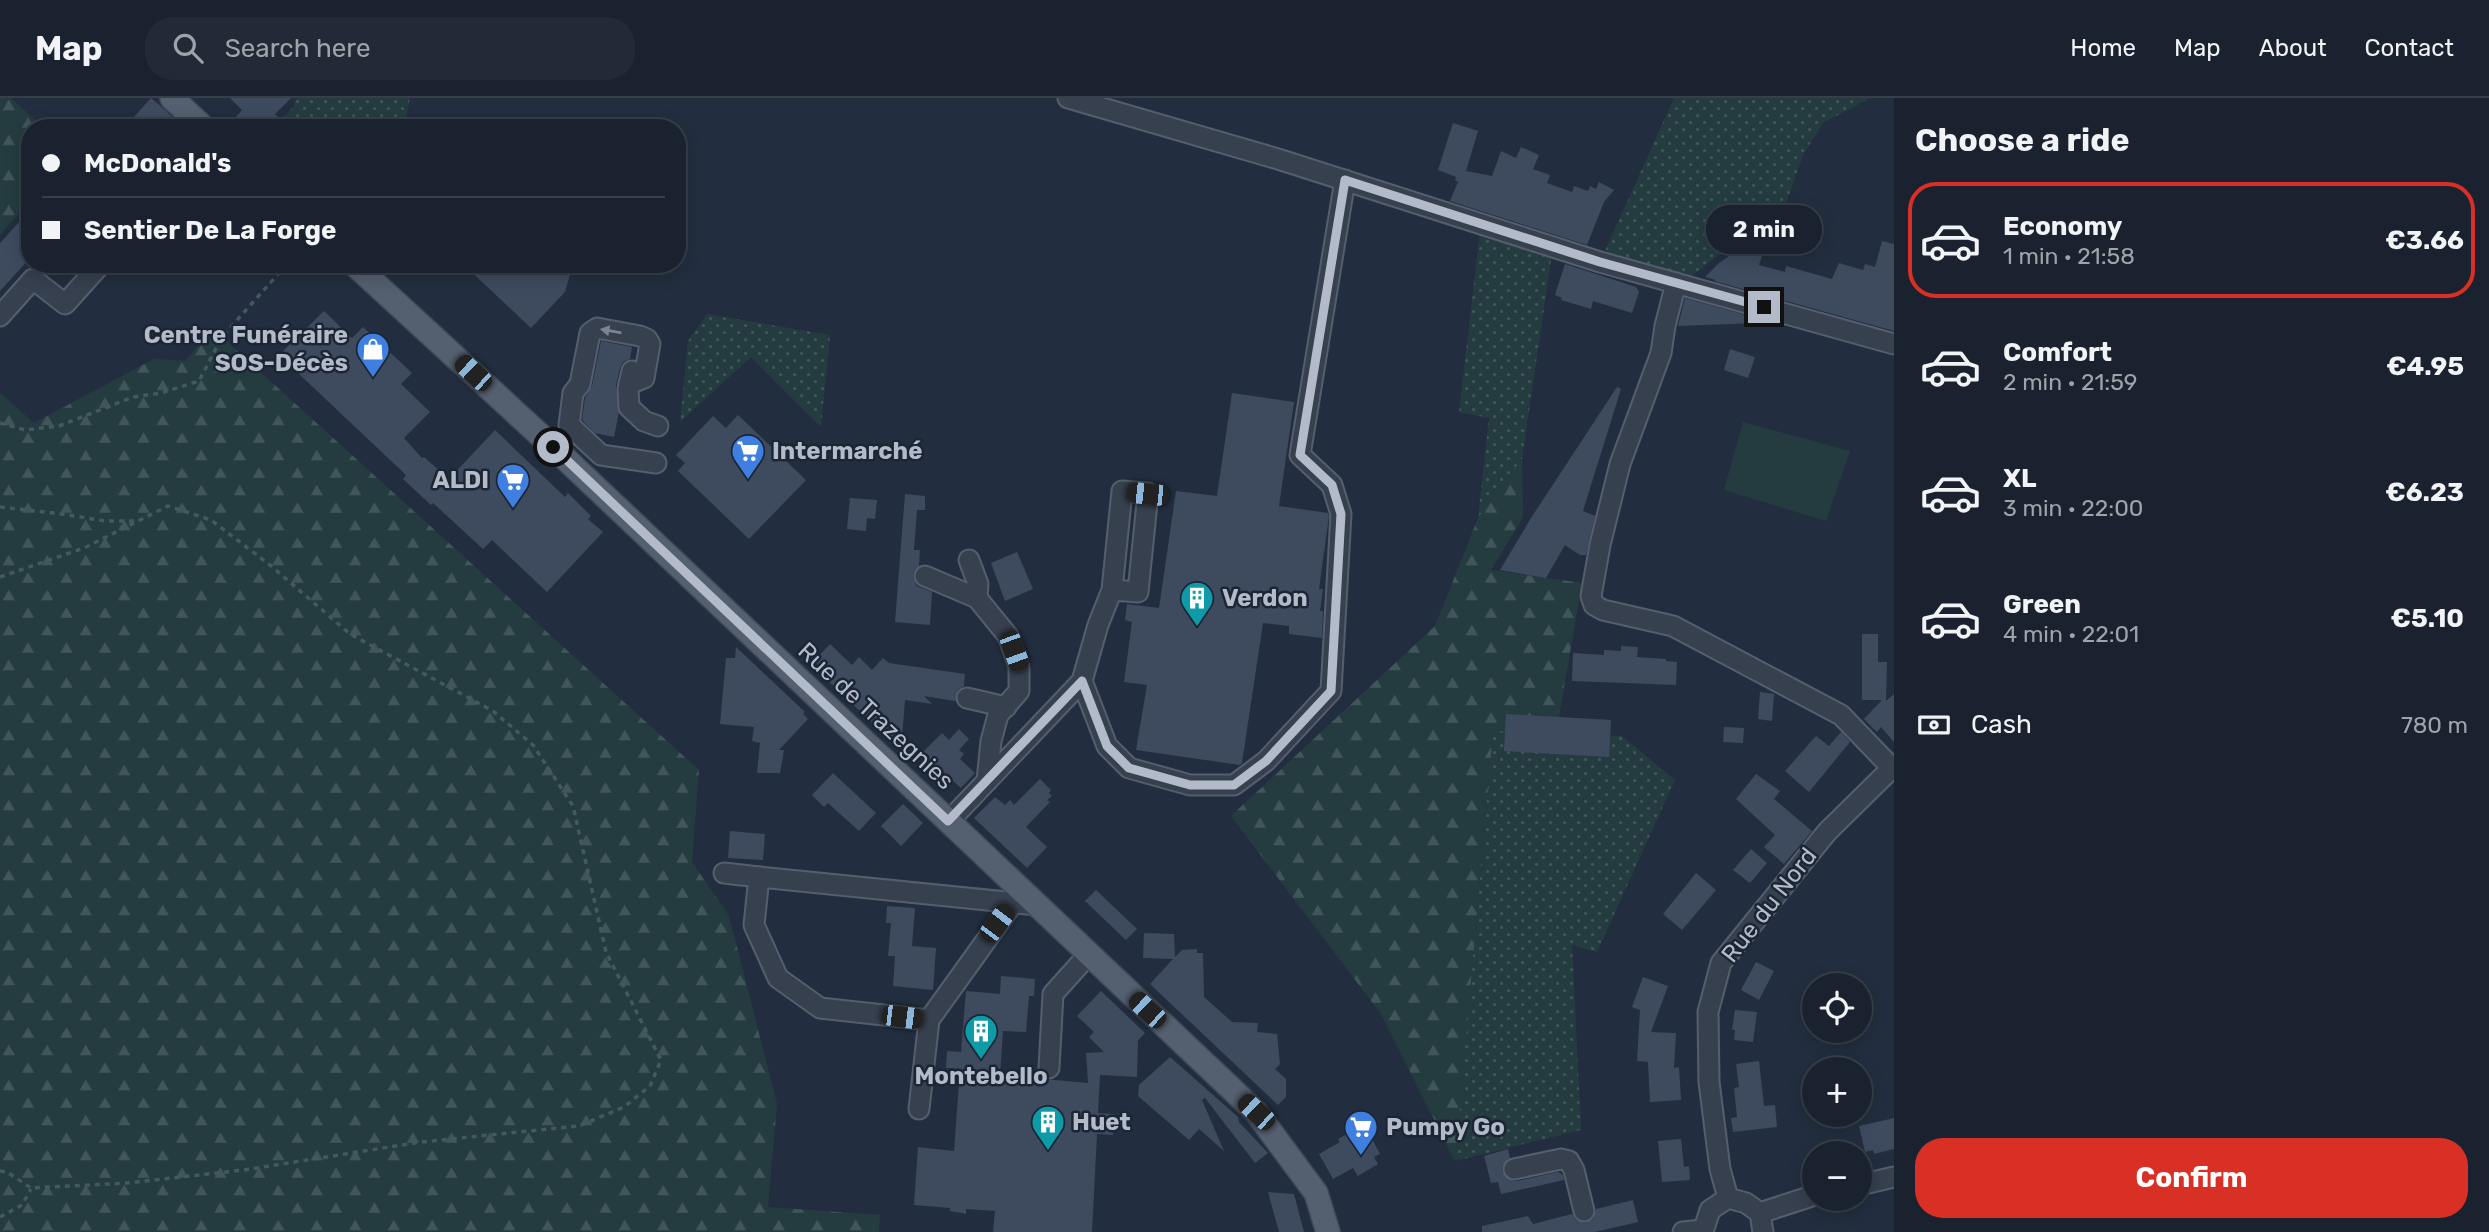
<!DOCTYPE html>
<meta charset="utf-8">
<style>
body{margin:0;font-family:Rubik,sans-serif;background:#232a37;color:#f1f3f6;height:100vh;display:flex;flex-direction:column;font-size:26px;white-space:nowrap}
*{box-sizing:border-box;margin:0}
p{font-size:23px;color:#9fa4aa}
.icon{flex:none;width:38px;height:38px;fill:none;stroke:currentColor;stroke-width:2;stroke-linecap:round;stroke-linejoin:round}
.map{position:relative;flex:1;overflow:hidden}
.side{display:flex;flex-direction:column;background:#1a222f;width:595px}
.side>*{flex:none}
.hud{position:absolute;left:21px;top:21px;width:665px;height:154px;border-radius:28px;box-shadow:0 4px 18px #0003,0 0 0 2px #383f4b;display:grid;align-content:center;height:154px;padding:0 21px;background:#1a222f}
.buttons{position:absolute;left:1802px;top:875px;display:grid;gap:14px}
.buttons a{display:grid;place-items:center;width:70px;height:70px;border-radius:50%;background:#1a222f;box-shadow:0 4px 18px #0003,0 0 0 2px #383f4b;font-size:35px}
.end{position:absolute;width:32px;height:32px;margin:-16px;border:9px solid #b3bbca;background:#111;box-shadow:0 0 0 4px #111}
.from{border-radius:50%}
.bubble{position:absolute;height:49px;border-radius:24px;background:#1a222f;box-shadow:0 4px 18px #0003,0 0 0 2px #383f4b;font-size:23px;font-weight:700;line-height:49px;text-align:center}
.car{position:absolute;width:21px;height:42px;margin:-21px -10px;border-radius:9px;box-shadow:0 0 5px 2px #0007;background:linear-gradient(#222 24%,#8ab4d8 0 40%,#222 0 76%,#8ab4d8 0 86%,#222 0)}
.hud b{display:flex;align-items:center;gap:24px;height:66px;font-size:26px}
.hud b+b{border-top:2px solid #383f4b}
.hud i{width:18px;height:18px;background:#f1f3f6}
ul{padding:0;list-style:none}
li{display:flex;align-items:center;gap:21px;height:116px;margin:0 14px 10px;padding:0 7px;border:4px solid transparent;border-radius:28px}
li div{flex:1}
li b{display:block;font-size:26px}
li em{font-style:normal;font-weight:700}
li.active{border-color:#d93025}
li>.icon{width:63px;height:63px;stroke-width:1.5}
h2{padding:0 21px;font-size:32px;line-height:84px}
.pay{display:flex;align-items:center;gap:18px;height:77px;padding:0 21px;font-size:26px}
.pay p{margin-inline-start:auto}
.primary-button{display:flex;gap:14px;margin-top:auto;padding:14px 21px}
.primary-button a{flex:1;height:80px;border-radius:28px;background:#d93025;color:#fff;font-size:28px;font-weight:700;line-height:80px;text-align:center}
header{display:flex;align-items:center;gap:42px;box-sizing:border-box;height:98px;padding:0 35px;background:#1a222f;border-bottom:2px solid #383f4b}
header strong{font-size:33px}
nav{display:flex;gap:38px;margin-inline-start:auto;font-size:24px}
.search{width:490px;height:63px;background:#232a37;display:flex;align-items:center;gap:18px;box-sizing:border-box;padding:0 24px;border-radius:28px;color:#9fa4aa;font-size:26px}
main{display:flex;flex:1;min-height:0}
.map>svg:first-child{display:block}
</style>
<header>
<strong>Map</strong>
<div class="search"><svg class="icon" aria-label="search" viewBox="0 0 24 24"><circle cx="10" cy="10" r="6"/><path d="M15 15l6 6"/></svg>Search here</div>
<nav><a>Home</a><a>Map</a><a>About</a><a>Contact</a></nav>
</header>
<main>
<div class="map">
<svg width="1894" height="1134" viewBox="0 0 1894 1134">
<defs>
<pattern id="grass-dots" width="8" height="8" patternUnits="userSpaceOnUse" patternTransform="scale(1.75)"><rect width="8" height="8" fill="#243c40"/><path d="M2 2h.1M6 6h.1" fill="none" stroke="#41565a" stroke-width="1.8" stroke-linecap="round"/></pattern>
<pattern id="forest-firs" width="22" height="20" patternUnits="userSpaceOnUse" patternTransform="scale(1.75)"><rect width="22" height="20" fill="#243c40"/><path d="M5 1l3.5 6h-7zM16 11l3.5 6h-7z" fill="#41565a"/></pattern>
</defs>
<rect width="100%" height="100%" fill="#222e3f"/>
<g fill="url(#grass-dots)">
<polygon points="296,0 410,0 404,30 273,30 294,8"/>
<polygon points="1674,0 1870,0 1823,25 1803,57 1786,106 1681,186 1600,164"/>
<polygon points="1481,125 1553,149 1522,361 1478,420 1489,320 1459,314"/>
<polygon points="707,216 830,237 821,329 751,259 680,324 688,243"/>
<polygon points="1493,632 1622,638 1675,682 1597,854 1572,847 1581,1032 1455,1063"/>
</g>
<g fill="url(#forest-firs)">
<polygon points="0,0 11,0 44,30 30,30 30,103 0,137"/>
<polygon points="213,231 699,672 692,764 729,818 777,1006 768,1109 880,1117 879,1134 0,1134 0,295 34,325 154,261 185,263"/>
<polygon points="1522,361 1523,419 1491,472 1582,485 1556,636 1493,633 1455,1063 1381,916 1231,718 1435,528 1478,420"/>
</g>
<polygon fill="#243c40" points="1743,324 1850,353 1826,423 1724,392"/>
<g fill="#3e4b5f">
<polygon points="151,0 165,12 183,30 124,30"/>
<polygon points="230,0 291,0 275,16 278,19 269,30 245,30 235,20 242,12"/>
<polygon points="1453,25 1478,33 1466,73 1492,78 1501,53 1516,60 1521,49 1539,57 1533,71 1550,77 1547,85 1572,94 1574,88 1588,93 1590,88 1596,91 1599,84 1614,92 1604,104 1587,147 1450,103 1458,84 1455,82 1456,79 1438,72"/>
<polygon points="30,112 30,160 0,193 0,145"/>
<polygon points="1882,143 1894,146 1894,233 1714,183 1716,182 1705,179 1719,165 1739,151 1762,158 1759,167 1785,174 1786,168 1832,181 1839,165 1863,172 1865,166 1875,169"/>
<polygon points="463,166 573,166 565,194 531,230"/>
<polygon points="1565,166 1636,189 1639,194 1632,215 1593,203 1591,211 1561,202 1562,200 1555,197"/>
<polygon points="1685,200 1756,220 1756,225 1678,228"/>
<polygon points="324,213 352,240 363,229 412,275 401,286 430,314 404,340 422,360 424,359 449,381 495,332 565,399 568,395 591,418 588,421 603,434 547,494 492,442 483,451 433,405 431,407 403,381 406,377 279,257"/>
<polygon points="601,243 632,249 630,261 623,264 620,270 616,288 619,314 614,339 595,335 582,322 585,300 592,288"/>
<polygon points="1730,251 1755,259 1748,280 1724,272"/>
<polygon points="1617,289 1621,291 1583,413 1595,418 1586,457 1580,457 1565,447 1546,480 1500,472 1531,420"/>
<polygon points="1232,295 1294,304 1279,408 1328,415 1329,418 1319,491 1323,491 1320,513 1323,513 1322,540 1289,536 1289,528 1263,525 1242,665 1240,667 1136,652 1147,587 1124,584 1132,524 1125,522 1127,506 1159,510 1176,393 1217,398"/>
<polygon points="738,317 806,382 749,441 678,373 685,365 676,357 713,318 726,330"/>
<polygon points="905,396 925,398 925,412 917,412 914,452 920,452 919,468 914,473 913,479 917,488 932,494 930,527 895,524"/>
<polygon points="850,400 877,402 875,421 867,420 866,433 847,431"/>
<polygon points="1017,454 1033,491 1005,503 991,465"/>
<polygon points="1862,536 1878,536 1878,564 1887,564 1886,603 1894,596 1894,644 1881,629 1877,634 1864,621 1882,602 1862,602"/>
<polygon points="830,546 852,567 859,559 872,572 883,560 889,565 965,576 964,588 958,592 955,603 924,598 932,606 905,602 901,652 823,578 826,574 814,563"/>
<polygon points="1621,548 1638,549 1637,559 1666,561 1666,563 1677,564 1676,587 1572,583 1573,555 1604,557 1604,552 1621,553"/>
<polygon points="736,549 805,614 803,616 808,621 779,652 784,652 780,675 757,675 760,645 752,643 754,629 720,626 726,560 735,560"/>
<polygon points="1760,594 1774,596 1772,623 1758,621"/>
<polygon points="1506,616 1611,622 1609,659 1504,653"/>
<polygon points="1724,629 1744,630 1743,645 1723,644"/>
<polygon points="959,631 969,641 959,652 964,656 960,661 975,675 961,690 922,655 942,635 949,642"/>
<polygon points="1841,634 1850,644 1809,694 1785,673 1816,638 1829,648"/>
<polygon points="833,675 876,715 859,733 828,705 824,709 812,697"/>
<polygon points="1756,676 1780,693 1774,701 1812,733 1784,766 1764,749 1775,737 1736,701"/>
<polygon points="1040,681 1051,692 1049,695 1052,698 1047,702 1050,704 1026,729 1047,749 1027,770 974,720 995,699 1005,707 1010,702 1014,707"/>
<polygon points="903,706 923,725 901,748 881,728"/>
<polygon points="730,733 765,736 763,762 728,760"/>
<polygon points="1751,751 1767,765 1750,785 1733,772"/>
<polygon points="1696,775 1716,792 1682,832 1663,816"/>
<polygon points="1096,792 1137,831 1126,842 1085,803"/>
<polygon points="887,808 915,810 912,848 936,850 933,892 893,888 895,858 888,858 891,825 886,825"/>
<polygon points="1144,835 1174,836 1175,859 1182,852 1197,851 1197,855 1203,855 1204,899 1232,924 1258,925 1257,934 1277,936 1280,966 1275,971 1286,981 1286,999 1278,1007 1150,886 1173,861 1143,860"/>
<polygon points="1756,864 1774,873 1759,902 1741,892"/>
<polygon points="1001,878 1035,881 1034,898 1029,898 1026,934 1003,933 1000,977 1088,985 1086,955 1104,954 1089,939 1094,934 1077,918 1101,893 1145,935 1138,942 1137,979 1100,977 1098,1015 1114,1016 1113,1037 1097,1036 1092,1134 993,1134 995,1113 966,1111 966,1116 950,1113 950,1110 914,1107 918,1049 954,1053 960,971 946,970 947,953 961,954 966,893 1000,896"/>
<polygon points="1643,879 1668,888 1651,934 1676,935 1674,970 1679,969 1681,1002 1650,1004 1648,964 1637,963 1640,912 1632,909"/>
<polygon points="1735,912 1757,914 1753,944 1734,942 1735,932 1732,932"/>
<polygon points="1170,959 1238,1019 1239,1024 1268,1055 1255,1065 1205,1000 1202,1002 1224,1053 1199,1031 1189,1042 1138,998 1139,987"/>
<polygon points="1759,963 1764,1008 1775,1007 1777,1029 1733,1034 1731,1020 1737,1019 1734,990 1739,989 1736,966"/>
<polygon points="1894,1020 1894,1051 1874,1056 1873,1052 1865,1054 1859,1028"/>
<polygon points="1358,1030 1366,1044 1372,1041 1380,1056 1374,1059 1378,1066 1358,1078 1353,1070 1333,1081 1319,1056 1340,1044 1338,1041"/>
<polygon points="1681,1041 1684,1069 1689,1068 1690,1082 1662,1084 1658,1043"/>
<polygon points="1508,1051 1510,1060 1503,1067 1502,1073 1510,1082 1517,1083 1558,1074 1563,1077 1564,1082 1501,1096 1498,1084 1491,1085 1484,1058"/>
<polygon points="1268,1094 1294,1096 1304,1134 1279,1134"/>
<polygon points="1633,1102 1638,1124 1595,1134 1482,1134 1482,1128 1528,1118 1533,1126 1572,1116 1576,1122 1586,1125 1593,1121 1596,1111"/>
</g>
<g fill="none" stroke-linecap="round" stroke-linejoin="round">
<defs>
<g id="minor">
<polyline points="1068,0 1278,61 1600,164 1894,246"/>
<polyline points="1676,185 1665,228 1661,255 1620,366 1600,447 1591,498 1594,507 1603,512 1673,528 1841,617 1892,670"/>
<polyline points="0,218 33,181 65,206 101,166"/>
<polyline points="632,273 628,291 629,309 644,323 658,328"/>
<polyline points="629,286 644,280 650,246 647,241 640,238 597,230 590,235 580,286 573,295 569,327 601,357 656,365"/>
<polyline points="969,462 978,486 977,500"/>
<polyline points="925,478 977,500 1008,538 1019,569 1019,593 998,617 991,643 987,683"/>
<polyline points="1082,583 1107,648 1129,670 1190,687 1234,687 1266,663 1331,593 1341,416 1332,387 1300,357 1345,82"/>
<polyline points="967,600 1006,609"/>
<polyline points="949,723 1082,583 1098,527 1112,492 1122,393 1148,395 1138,494 1112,492"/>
<polyline points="724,775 759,779"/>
<polyline points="1013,805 929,922 820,910 778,880 754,827 759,779 1036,807"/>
<polyline points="1049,970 1053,896 1088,857"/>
<polyline points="919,1011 929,922"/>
<polyline points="1514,1071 1561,1061 1569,1063 1574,1072 1584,1113"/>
<polyline points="1860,1087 1894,1079"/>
<polyline points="1728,1100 1720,1071 1709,984 1708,914 1721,865 1827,734 1894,668"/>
<polyline points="1760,1115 1815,1097"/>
<polyline points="1683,1134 1702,1132"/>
<polyline points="1703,1134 1710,1112 1728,1100 1746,1105 1760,1115 1763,1134"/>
</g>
<g id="major">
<polyline points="172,0 204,30"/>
<polyline points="354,166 553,349 1256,1014 1316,1095 1328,1134"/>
</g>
</defs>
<use href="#minor" stroke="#555e6d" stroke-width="23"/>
<use href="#major" stroke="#404958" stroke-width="26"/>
<g stroke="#42595d" stroke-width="3.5" stroke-dasharray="5 5" stroke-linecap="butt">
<polyline points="0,325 25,332 59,328 133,299 161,295 199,283 222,239 287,166"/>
<polyline points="0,409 62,416 105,423 135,423"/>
<polyline points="0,479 84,450 168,408 211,422 270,467 350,536 493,613 533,647 573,708 606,854 661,962 650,988 624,1009 579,1028 421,1044 244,1072 127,1085 31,1090 7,1074 0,1073"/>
<polyline points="0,1119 22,1107 31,1091"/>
</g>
<use href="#minor" stroke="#37404f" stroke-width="19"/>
<use href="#major" stroke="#545f6f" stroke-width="23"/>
</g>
<defs><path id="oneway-solid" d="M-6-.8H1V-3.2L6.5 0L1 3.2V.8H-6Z" transform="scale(1.75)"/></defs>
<use fill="#7b8493" href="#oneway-solid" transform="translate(611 233) rotate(-170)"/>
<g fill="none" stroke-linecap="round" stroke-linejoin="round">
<polyline stroke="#b3bbca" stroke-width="9" points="553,349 948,723 1082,583 1107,648 1129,670 1190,687 1234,687 1266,663 1331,593 1341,416 1332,387 1300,357 1345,82 1600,164 1764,209"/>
</g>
<defs>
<symbol id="shop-pin" viewBox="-11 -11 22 30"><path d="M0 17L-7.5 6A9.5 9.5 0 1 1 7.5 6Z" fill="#3f7fe0" stroke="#1c2534"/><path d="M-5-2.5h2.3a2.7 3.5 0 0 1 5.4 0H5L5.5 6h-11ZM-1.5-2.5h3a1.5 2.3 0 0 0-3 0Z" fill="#fff"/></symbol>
<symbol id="supermarket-pin" viewBox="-11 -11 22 30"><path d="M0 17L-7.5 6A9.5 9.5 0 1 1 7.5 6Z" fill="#3f7fe0" stroke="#1c2534"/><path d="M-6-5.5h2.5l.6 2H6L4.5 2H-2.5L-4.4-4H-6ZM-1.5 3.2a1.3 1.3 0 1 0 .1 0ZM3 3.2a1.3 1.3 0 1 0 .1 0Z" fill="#fff"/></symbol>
<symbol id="building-pin" viewBox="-11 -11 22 30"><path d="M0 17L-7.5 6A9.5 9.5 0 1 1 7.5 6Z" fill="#0f9aa8" stroke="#1c2534"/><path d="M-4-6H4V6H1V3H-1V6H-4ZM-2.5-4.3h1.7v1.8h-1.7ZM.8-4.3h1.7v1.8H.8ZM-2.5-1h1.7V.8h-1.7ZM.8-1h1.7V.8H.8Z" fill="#fff"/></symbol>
</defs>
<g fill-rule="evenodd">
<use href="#shop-pin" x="354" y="232" width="38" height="52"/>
<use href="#supermarket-pin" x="729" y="334" width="38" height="52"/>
<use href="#supermarket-pin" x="494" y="363" width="38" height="52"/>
<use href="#building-pin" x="1178" y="481" width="38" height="52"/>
<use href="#building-pin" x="962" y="914" width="38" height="52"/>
<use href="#building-pin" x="1029" y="1005" width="38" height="52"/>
<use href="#supermarket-pin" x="1342" y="1010" width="38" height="52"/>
</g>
<g text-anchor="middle" stroke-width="5" stroke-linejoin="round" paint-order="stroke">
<g font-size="24" font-weight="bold" fill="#b3bbca" stroke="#1c2534" text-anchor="start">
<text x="348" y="245" text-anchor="end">Centre Funéraire<tspan x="348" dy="28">SOS-Décès</tspan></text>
<text x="772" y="361">Intermarché</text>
<text x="489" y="390" text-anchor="end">ALDI</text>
<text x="1222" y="508">Verdon</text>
<text x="981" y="986" text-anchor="middle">Montebello</text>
<text x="1072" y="1032">Huet</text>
<text x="1386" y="1037">Pumpy Go</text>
</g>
<g font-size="24" fill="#b3bbca" stroke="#1c2534">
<text transform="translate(876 618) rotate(43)" y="8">Rue de Trazegnies</text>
<text transform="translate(1769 807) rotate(-52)" y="8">Rue du Nord</text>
</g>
</g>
</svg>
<div class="buttons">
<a><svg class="icon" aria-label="locate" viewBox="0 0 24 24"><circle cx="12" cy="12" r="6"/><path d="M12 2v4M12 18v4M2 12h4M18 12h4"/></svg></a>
<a>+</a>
<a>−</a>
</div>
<i class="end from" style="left:553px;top:349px"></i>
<i class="end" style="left:1764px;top:209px"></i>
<div class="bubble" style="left:1706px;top:107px;width:116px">2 min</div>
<i class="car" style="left:473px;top:275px;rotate:313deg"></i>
<i class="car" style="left:1147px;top:396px;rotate:276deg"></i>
<i class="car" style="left:1014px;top:553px;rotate:160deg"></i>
<i class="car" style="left:997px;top:825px;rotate:37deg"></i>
<i class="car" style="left:1147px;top:912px;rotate:313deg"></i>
<i class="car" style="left:902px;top:919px;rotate:97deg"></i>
<i class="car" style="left:1256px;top:1014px;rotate:313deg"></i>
<div class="hud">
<b><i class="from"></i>McDonald's</b>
<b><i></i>Sentier De La Forge</b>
</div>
</div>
<section class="side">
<h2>Choose a ride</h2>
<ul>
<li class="active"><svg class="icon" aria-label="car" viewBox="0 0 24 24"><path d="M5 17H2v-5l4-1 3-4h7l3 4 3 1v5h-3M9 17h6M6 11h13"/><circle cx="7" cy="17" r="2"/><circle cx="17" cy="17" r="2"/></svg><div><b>Economy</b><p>1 min · 21:58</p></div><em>€3.66</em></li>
<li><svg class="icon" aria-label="car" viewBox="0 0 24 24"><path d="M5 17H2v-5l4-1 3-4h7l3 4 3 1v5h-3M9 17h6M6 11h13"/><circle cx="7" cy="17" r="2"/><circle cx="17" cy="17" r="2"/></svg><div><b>Comfort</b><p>2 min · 21:59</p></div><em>€4.95</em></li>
<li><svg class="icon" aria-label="car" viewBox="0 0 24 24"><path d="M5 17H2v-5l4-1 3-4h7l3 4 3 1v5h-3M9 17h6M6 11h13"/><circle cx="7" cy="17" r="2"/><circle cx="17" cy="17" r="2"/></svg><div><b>XL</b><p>3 min · 22:00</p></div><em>€6.23</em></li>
<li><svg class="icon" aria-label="car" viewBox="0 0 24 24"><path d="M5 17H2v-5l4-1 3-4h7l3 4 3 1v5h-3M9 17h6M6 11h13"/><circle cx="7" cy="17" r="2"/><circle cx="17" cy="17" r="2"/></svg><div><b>Green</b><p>4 min · 22:01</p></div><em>€5.10</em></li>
</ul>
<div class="pay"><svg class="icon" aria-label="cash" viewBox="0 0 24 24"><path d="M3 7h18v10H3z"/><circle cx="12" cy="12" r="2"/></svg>Cash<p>780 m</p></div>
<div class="primary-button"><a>Confirm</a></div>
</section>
</main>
